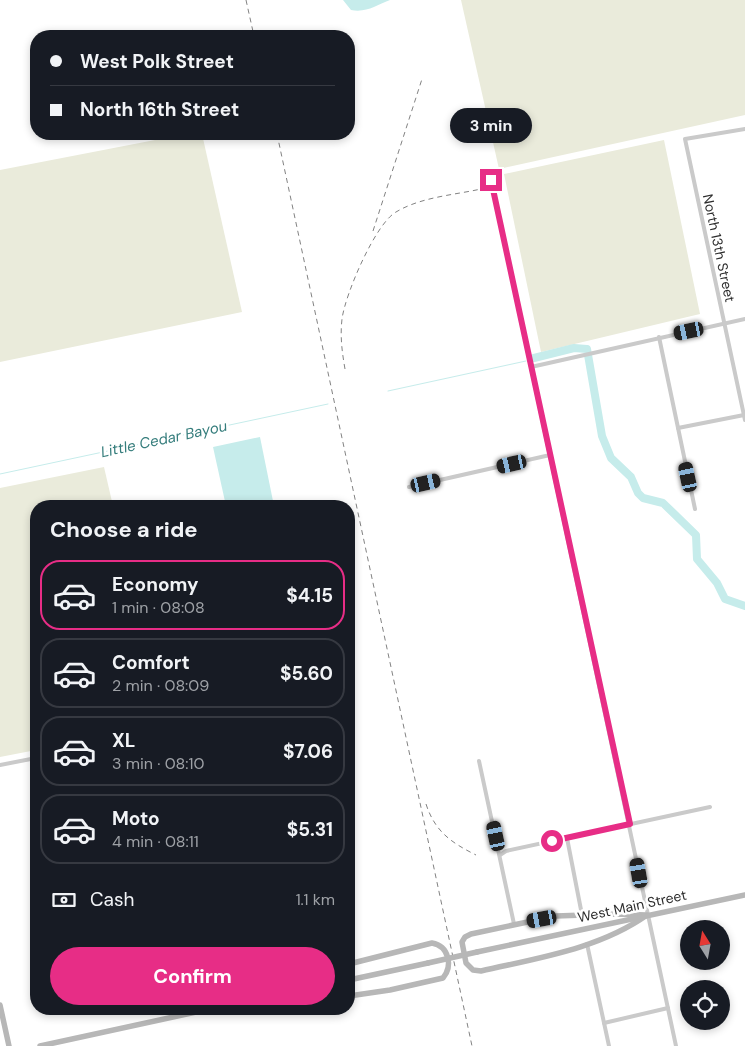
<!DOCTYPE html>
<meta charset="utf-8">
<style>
body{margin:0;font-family:"DM Sans",sans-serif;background:#20242c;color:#f1f3f6;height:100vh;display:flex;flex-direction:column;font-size:19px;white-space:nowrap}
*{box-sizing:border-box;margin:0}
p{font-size:16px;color:#9ea1a6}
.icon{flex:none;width:28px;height:28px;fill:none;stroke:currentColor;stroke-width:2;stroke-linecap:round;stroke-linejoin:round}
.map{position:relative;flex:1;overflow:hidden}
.panel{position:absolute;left:30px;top:500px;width:325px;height:515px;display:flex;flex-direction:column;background:#171b24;border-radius:20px;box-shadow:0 2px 8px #0003}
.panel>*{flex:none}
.banner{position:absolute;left:30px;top:30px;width:325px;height:110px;border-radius:20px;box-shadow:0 2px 8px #0003;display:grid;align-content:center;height:110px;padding:0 20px;background:#171b24}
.needle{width:32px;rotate:349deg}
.buttons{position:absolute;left:680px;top:920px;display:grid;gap:10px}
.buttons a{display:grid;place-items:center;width:50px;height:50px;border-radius:50%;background:#171b24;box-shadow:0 2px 8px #0003;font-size:25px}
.end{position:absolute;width:22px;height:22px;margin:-11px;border:6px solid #e72d86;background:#fff;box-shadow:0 0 0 2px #fff}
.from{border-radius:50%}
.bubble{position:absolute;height:35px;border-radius:18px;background:#171b24;box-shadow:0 2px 8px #0003;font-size:16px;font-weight:700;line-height:35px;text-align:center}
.car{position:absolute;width:15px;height:30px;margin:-15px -8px;border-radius:6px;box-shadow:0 0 4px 1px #0007;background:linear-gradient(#222 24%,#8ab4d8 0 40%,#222 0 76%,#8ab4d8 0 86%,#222 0)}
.banner b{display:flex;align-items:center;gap:18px;height:48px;font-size:19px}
.banner b+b{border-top:1px solid #363941}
.banner i{width:12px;height:12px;background:#f1f3f6}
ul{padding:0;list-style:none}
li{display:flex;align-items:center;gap:15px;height:70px;margin:0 10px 8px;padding:0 10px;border:2px solid #363941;border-radius:20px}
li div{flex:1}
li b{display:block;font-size:19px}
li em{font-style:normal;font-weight:700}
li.on{border-color:#e72d86}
li>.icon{width:45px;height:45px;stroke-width:1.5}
h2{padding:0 20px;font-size:22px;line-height:60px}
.pay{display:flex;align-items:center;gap:12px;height:55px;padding:0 20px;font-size:19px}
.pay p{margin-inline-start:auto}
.action{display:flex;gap:10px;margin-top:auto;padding:10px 20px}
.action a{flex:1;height:58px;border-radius:30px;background:#e72d86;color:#fff;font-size:20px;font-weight:700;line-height:58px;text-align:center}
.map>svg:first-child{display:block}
</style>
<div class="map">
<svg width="745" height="1046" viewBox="0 0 745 1046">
<rect width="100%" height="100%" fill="#fff"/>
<g fill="#eaebdb">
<polygon points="461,0 745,0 745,115 499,169"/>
<polygon points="186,134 202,134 242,312 0,362 0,170"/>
<polygon points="664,140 700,314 541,352 504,174"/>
<polygon points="104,467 113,506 36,506 36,750 0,757 0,488"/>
</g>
<g fill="#c6eceb">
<path d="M 343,0 L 390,0 C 376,5 367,13 351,10 Z"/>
<polygon points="260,437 274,506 226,506 213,447"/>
</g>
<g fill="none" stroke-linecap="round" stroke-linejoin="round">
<g stroke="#c6eceb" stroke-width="1">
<polyline points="388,391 526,361"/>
<polyline points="0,474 328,404"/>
</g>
<polyline stroke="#c6eceb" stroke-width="8" points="534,358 574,348 587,349 602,436 611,458 631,477 638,493 643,498 663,503 696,535 697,559 717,583 725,599 745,606"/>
<g stroke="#cacaca" stroke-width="4">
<polyline points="745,129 685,139 745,420"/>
<polyline points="491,180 676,1046"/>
<polyline points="659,337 695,509"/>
<polyline points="531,367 745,319"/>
<polyline points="678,428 744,415"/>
<polyline points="409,487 550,455"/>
<polyline points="479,761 514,924"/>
<polyline points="0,765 36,758"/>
<polyline points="567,838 582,915"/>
<polyline points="500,855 506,851 710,807"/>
<polyline points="587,944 609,1046"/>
<polyline points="604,1023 668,1008"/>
</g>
<g stroke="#b7b7b7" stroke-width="5.5">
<path d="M 613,914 L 647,915 C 599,949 537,958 481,971 L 473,970 L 466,963 L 462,942 L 465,937 L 471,934 L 556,916 Z"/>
<polyline points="477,952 745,895"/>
<path d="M 349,964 L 432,943 C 449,946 453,966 443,978 L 390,990 L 349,996"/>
<polyline points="349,980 428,963"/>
<polyline points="0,1005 9,1046"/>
<polyline points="243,1009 254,1009"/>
<polyline points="40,1046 210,1009"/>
</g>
<g stroke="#828282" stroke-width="1" stroke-dasharray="5 4" stroke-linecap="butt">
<polyline points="246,0 254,36"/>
<polyline points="277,134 472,1046"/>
<polyline points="373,231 422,79"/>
<path d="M 345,369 C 342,352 340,336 342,319 C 345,295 375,224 396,212 C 421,197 454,195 481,189"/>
<path d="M 426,804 C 435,832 452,843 476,855"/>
</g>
<polyline stroke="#b7b7b7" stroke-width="5.5" points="428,963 477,952"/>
</g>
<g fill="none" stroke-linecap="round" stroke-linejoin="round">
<polyline stroke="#e72d86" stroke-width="6" points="491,180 630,824 552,841"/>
</g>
<g text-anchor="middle" stroke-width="5" stroke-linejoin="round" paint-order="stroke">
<g font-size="14" fill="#2d2d2d" stroke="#fff">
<text transform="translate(719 248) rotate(78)" y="5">North 13th Street</text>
<text transform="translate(632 906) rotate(-12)" y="5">West Main Street</text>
</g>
<g font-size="15" font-style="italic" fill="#357d7c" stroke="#fff">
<text transform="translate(164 439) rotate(-12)" y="5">Little Cedar Bayou</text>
</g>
</g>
</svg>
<div class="buttons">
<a><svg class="needle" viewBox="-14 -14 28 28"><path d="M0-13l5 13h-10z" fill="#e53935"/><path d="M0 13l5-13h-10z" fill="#9ea1a6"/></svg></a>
<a><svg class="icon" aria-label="locate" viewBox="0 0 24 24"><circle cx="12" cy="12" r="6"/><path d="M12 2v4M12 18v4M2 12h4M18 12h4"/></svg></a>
</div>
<i class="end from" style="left:552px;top:841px"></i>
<i class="end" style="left:491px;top:180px"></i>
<div class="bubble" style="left:450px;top:108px;width:82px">3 min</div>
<i class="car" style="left:689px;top:331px;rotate:258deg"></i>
<i class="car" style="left:512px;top:464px;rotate:257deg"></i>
<i class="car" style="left:688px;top:477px;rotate:348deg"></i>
<i class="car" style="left:426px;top:483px;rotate:77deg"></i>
<i class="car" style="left:496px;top:836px;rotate:348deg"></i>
<i class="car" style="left:639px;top:873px;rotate:350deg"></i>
<i class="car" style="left:542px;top:919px;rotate:260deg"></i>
<div class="banner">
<b><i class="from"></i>West Polk Street</b>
<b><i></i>North 16th Street</b>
</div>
<section class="panel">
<h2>Choose a ride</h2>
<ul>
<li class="on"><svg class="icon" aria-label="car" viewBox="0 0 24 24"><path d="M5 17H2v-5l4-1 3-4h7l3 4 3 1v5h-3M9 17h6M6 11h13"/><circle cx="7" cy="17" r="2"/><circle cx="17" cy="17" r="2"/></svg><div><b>Economy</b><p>1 min · 08:08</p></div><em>$4.15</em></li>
<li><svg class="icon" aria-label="car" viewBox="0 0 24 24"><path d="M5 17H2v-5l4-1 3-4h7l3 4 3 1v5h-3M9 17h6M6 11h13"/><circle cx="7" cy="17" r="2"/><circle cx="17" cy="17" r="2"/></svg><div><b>Comfort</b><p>2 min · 08:09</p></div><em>$5.60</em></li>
<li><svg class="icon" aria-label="car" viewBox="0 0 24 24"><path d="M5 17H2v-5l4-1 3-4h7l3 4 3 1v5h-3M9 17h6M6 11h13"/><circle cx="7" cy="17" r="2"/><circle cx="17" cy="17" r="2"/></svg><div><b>XL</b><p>3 min · 08:10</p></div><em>$7.06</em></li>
<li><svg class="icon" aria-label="car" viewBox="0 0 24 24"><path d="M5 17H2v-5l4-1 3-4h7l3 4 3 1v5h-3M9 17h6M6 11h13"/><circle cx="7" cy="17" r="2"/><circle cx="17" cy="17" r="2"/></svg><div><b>Moto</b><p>4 min · 08:11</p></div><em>$5.31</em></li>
</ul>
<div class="pay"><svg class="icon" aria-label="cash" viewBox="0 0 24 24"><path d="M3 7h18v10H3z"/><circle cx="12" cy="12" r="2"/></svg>Cash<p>1.1 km</p></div>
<div class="action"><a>Confirm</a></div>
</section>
</div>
